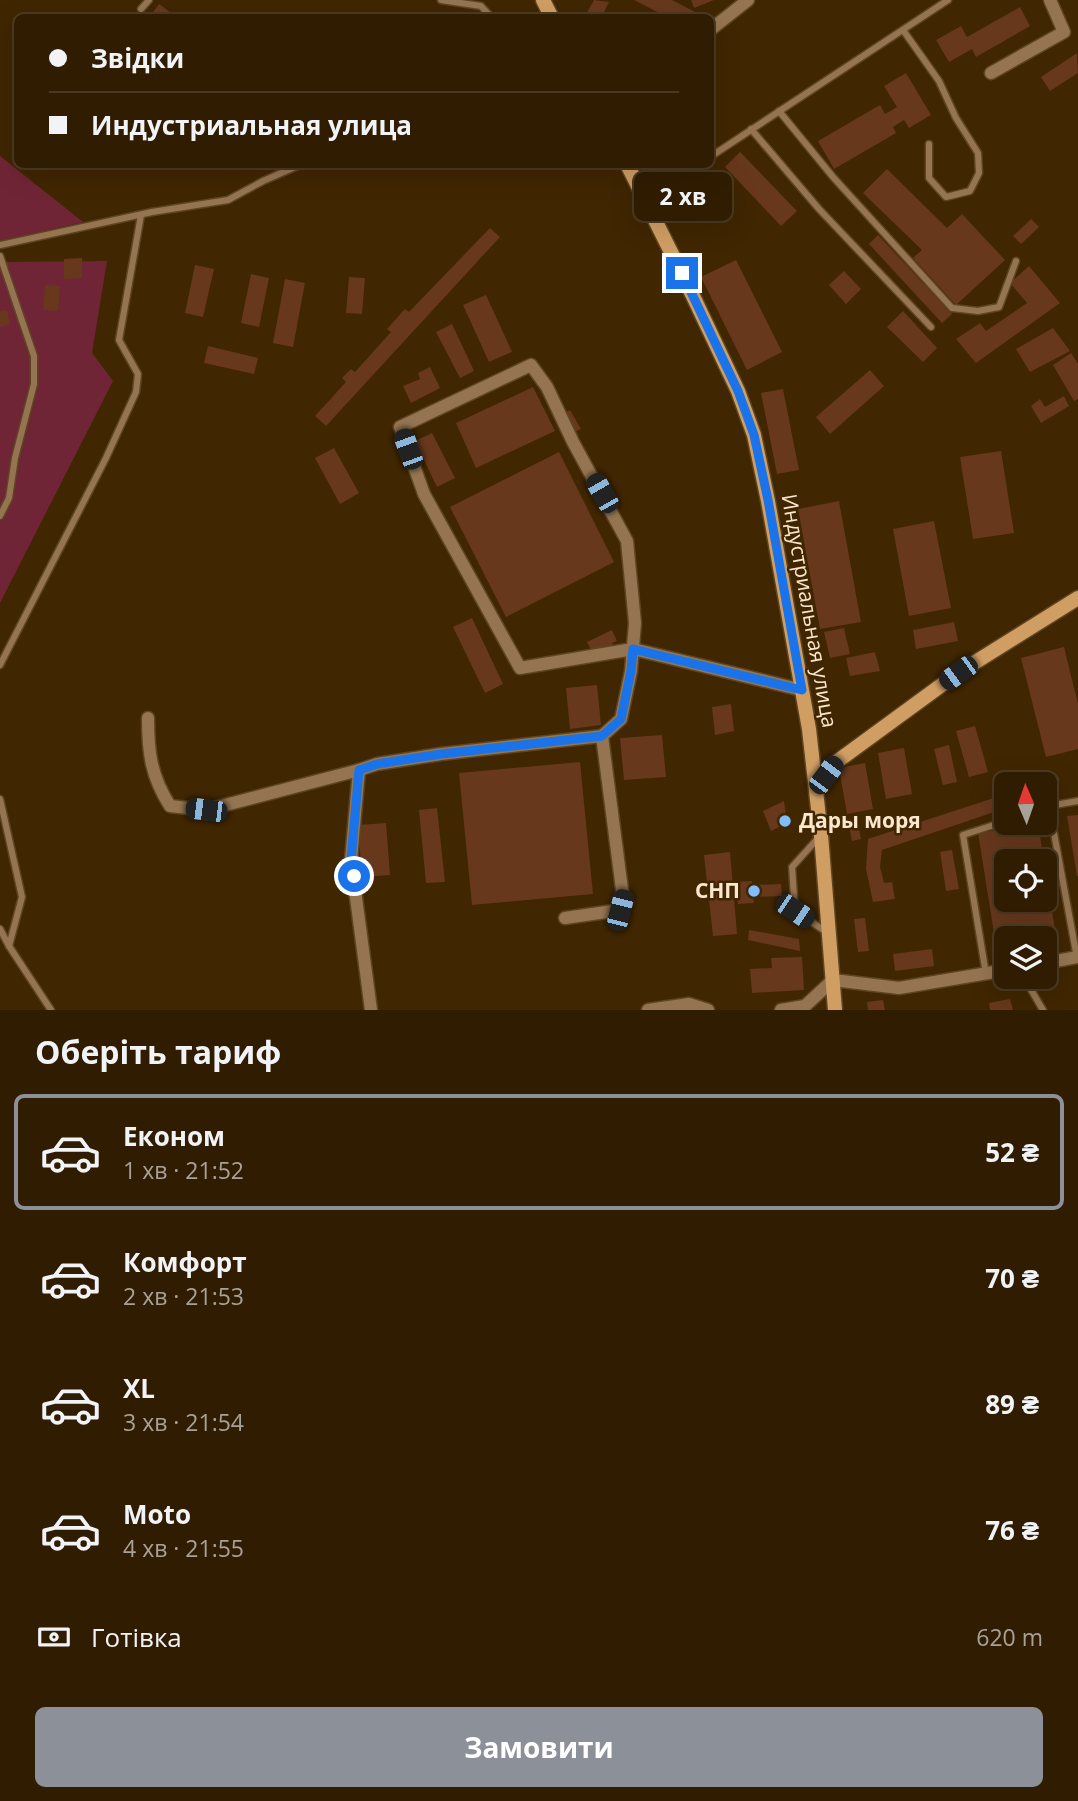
<!DOCTYPE html>
<html lang="uk">
<meta charset="utf-8">
<style>
body{margin:0;font-family:"Open Sans",sans-serif;background:#38250b;color:#f1f3f6;height:100vh;display:flex;flex-direction:column;font-size:26px;white-space:nowrap}
*{box-sizing:border-box;margin:0}
p{font-size:23px;color:#a8a199}
.icon{flex:none;width:38px;height:38px;fill:none;stroke:currentColor;stroke-width:2;stroke-linecap:round;stroke-linejoin:round}
.map{position:relative;height:1010px;overflow:hidden}
.sheet{display:flex;flex-direction:column;background:#301c01;flex:1}
.sheet>*{flex:none}
.banner{position:absolute;left:14px;top:14px;width:700px;height:154px;border-radius:10px;box-shadow:0 7px 28px #0002,0 0 0 2px #4b3a23;display:grid;align-content:center;height:154px;padding:0 35px;background:#301c01}
.needle{width:46px;rotate:358deg}
.tools{position:absolute;left:994px;top:772px;display:grid;gap:14px}
.tools a{display:grid;place-items:center;width:63px;height:63px;border-radius:10px;background:#301c01;box-shadow:0 7px 28px #0002,0 0 0 2px #4b3a23;font-size:35px}
.end{position:absolute;width:32px;height:32px;margin:-16px;border:9px solid #1a73e8;background:#fff;box-shadow:0 0 0 4px #fff}
.from{border-radius:50%}
.bubble{position:absolute;height:49px;border-radius:10px;background:#301c01;box-shadow:0 7px 28px #0002,0 0 0 2px #4b3a23;font-size:23px;font-weight:700;line-height:49px;text-align:center}
.car{position:absolute;width:21px;height:42px;margin:-21px -10px;border-radius:9px;box-shadow:0 0 5px 2px #0007;background:linear-gradient(#222 24%,#8ab4d8 0 40%,#222 0 76%,#8ab4d8 0 86%,#222 0)}
.banner b{display:flex;align-items:center;gap:24px;height:66px;font-size:26px}
.banner b+b{border-top:2px solid #4b3a23}
.banner i{width:18px;height:18px;background:#f1f3f6}
ul{padding:0;list-style:none}
li{display:flex;align-items:center;gap:21px;height:116px;margin:0 14px 10px;padding:0 21px;border:4px solid transparent;border-radius:10px}
li div{flex:1}
li b{display:block;font-size:26px}
li em{font-style:normal;font-weight:700}
li.selected{border-color:#8c9099}
li>.icon{width:63px;height:63px;stroke-width:1.5}
h2{padding:0 35px;font-size:32px;line-height:84px}
.pay{display:flex;align-items:center;gap:18px;height:77px;padding:0 35px;font-size:26px}
.pay p{margin-inline-start:auto}
.cta{display:flex;gap:14px;margin-top:auto;padding:14px 35px}
.cta a{flex:1;height:80px;border-radius:10px;background:#8c9099;color:#fff;font-size:28px;font-weight:700;line-height:80px;text-align:center}
.map>svg:first-child{display:block}
</style>
<div class="map">
<svg width="1078" height="1010" viewBox="0 0 1078 1010">
<rect width="100%" height="100%" fill="#402601"/>
<g fill="#702536">
<polygon points="0,156 83,222 0,241"/>
<polygon points="107,261 92,353 113,381 0,603 0,262"/>
</g>
<g fill="#67381c">
<polygon points="594,0 609,2 601,18 585,16"/>
<polygon points="634,0 672,0 701,15 700,18 669,18"/>
<polygon points="691,0 714,0 694,8"/>
<polygon points="159,4 178,18 149,18"/>
<polygon points="1020,7 1030,26 976,57 972,49 949,62 936,40 961,26 967,37"/>
<polygon points="1077,53 1078,73 1050,91 1041,77"/>
<polygon points="906,73 931,115 909,128 904,120 893,127 896,133 834,169 818,141 880,105 885,114 897,107 884,86"/>
<polygon points="740,152 797,211 781,226 725,167"/>
<polygon points="887,169 947,228 962,214 1005,260 956,305 913,258 922,250 863,193"/>
<polygon points="1031,219 1039,227 1021,244 1013,236"/>
<polygon points="490,228 500,237 326,426 315,416 346,382 342,378 351,369 355,372 391,332 387,329 405,309 409,312"/>
<polygon points="878,235 952,314 942,323 869,244"/>
<polygon points="82,258 82,278 64,279 64,259"/>
<polygon points="736,260 782,352 747,370 701,277"/>
<polygon points="195,265 214,269 203,317 185,313"/>
<polygon points="1029,266 1060,303 976,363 956,339 980,323 986,331 1027,303 1010,283"/>
<polygon points="844,271 861,289 846,304 829,285"/>
<polygon points="251,274 269,278 259,327 241,323"/>
<polygon points="349,277 365,278 362,314 346,313"/>
<polygon points="285,279 305,283 293,347 273,343"/>
<polygon points="45,285 60,286 58,311 43,310"/>
<polygon points="486,295 512,352 489,362 463,305"/>
<polygon points="7,310 10,324 0,327 0,311"/>
<polygon points="903,311 937,348 923,362 887,327"/>
<polygon points="452,324 474,371 460,378 436,332"/>
<polygon points="1053,328 1070,351 1030,372 1016,349"/>
<polygon points="208,346 258,358 254,374 204,363"/>
<polygon points="1071,353 1078,364 1078,399 1074,401 1053,365"/>
<polygon points="430,367 440,388 411,403 403,386 420,379 418,373"/>
<polygon points="870,370 884,386 830,434 816,417"/>
<polygon points="533,387 555,431 476,468 456,423"/>
<polygon points="783,389 799,470 777,474 761,393"/>
<polygon points="1064,396 1069,406 1041,423 1031,406 1040,399 1045,407"/>
<polygon points="570,410 581,429 571,434 561,415"/>
<polygon points="432,433 455,478 437,487 415,441"/>
<polygon points="334,448 359,493 340,504 315,458"/>
<polygon points="1001,451 1014,533 973,539 960,457"/>
<polygon points="559,452 614,562 506,617 450,507"/>
<polygon points="839,501 861,622 820,629 798,509"/>
<polygon points="934,521 951,608 909,616 893,529"/>
<polygon points="472,618 503,684 485,693 453,627"/>
<polygon points="954,622 958,641 916,649 913,630"/>
<polygon points="844,628 850,654 830,658 824,632"/>
<polygon points="612,630 617,641 612,643 614,647 605,651 603,647 592,652 587,642"/>
<polygon points="1064,647 1078,704 1078,749 1046,757 1021,658"/>
<polygon points="875,652 880,671 850,676 846,658"/>
<polygon points="597,685 601,725 570,729 566,688"/>
<polygon points="731,704 734,731 715,735 712,707"/>
<polygon points="975,726 988,772 969,777 956,731"/>
<polygon points="662,735 666,777 624,780 620,738"/>
<polygon points="949,745 957,782 943,785 934,749"/>
<polygon points="904,748 912,794 886,799 878,753"/>
<polygon points="580,762 593,894 472,905 459,773"/>
<polygon points="865,763 873,809 847,814 839,768"/>
<polygon points="1059,777 1059,791 1045,795 1045,784 1039,783"/>
<polygon points="1006,794 1006,808 882,850 880,867 884,883 892,882 895,899 873,902 866,869 868,839"/>
<polygon points="784,801 787,823 771,831 763,811"/>
<polygon points="437,808 445,882 426,883 419,810"/>
<polygon points="1078,815 1078,876 1077,876 1067,816"/>
<polygon points="386,823 390,875 362,877 358,825"/>
<polygon points="858,824 861,839 852,841 849,826"/>
<polygon points="1038,824 1044,861 1006,861 1006,900 1045,900 1046,875 1058,948 1045,951 1045,938 1006,938 1006,957 998,958 978,833"/>
<polygon points="952,850 959,889 946,891 940,852"/>
<polygon points="730,852 737,934 713,936 704,855"/>
<polygon points="752,881 752,885 781,884 782,896 753,897 754,903 738,904 736,882"/>
<polygon points="865,918 869,951 858,952 854,919"/>
<polygon points="749,930 799,939 800,951 748,940"/>
<polygon points="932,949 934,966 895,971 893,954"/>
<polygon points="802,957 804,990 752,993 750,969 772,968 771,958"/>
<polygon points="1010,999 1013,1010 990,1010 989,1003"/>
<polygon points="883,1000 885,1010 868,1010 867,1002"/>
</g>
<g fill="none" stroke-linecap="round" stroke-linejoin="round">
<defs>
<g id="lane">
<polyline points="441,0 481,6 492,18"/>
<polyline points="141,9 149,0"/>
<polyline points="903,30 939,81 956,118 978,153 979,173 970,191 946,197 929,178 929,144"/>
<polyline points="779,111 833,177 952,308 978,311 999,307 1016,261"/>
<polyline points="751,129 819,209 931,327"/>
<polyline points="710,157 948,0"/>
<polyline points="649,205 701,164"/>
<polyline points="0,245 152,212 228,200 263,181 302,164"/>
<polyline points="0,256 34,356 34,384 15,458 9,498 0,516"/>
<polyline points="0,665 106,458 136,392 138,374 119,340 141,215"/>
<polyline points="0,799 22,897 9,946"/>
<polyline points="820,836 792,867 795,911 828,933"/>
<polyline points="0,929 9,946 51,1010"/>
<polyline points="1077,958 1049,806 1078,801"/>
<polyline points="986,974 963,835 1006,821"/>
<polyline points="1023,976 1043,1010"/>
</g>
<g id="street">
<polyline points="710,30 748,0"/>
<polyline points="991,73 1064,32 1050,0"/>
<path d="M 148,718 C 148,753 151,776 170,806 L 206,810 L 359,770 L 351,860 L 371,1010"/>
<polyline points="359,770 377,764 441,754 602,736 621,719 631,671 635,623 627,541 573,442 547,387 531,365 400,427 424,494 520,668 633,649 802,690"/>
<polyline points="565,918 620,910 623,897 602,736"/>
<polyline points="1045,963 1078,957"/>
<polyline points="648,1010 689,1004 708,1010"/>
<polyline points="781,1010 805,1006 833,980 899,988 1006,970"/>
</g>
<g id="secondary">
<polyline points="543,0 552,18"/>
<polyline points="627,164 693,296 738,391 754,435 768,501 809,729 821,835 835,1010"/>
<polyline points="816,787 835,763 958,673 1078,598"/>
</g>
</defs>
<use href="#lane" stroke="#5e4522" stroke-width="9"/>
<use href="#street" stroke="#5e4522" stroke-width="15"/>
<use href="#secondary" stroke="#5e4522" stroke-width="17"/>
<use href="#lane" stroke="#957551" stroke-width="6"/>
<use href="#street" stroke="#957551" stroke-width="12"/>
<use href="#secondary" stroke="#d09e63" stroke-width="14"/>
</g>
<g fill="none" stroke-linecap="round" stroke-linejoin="round">
<polyline stroke="#1a73e8" stroke-width="9" points="354,876 351,860 359,770 377,764 441,754 602,736 621,719 631,671 633,649 802,690 768,500 754,435 738,391 682,273"/>
</g>
<g fill="#81bdfa" stroke="#402601" stroke-width="2.5">
<circle cx="785" cy="821" r="7"/>
<circle cx="754" cy="891" r="7"/>
</g>
<g text-anchor="middle" stroke-width="5" stroke-linejoin="round" paint-order="stroke">
<g font-size="21" fill="#fbe6ce" stroke="#402601">
<text transform="translate(809 611) rotate(80)" y="7">Индустриальная улица</text>
</g>
<g font-size="21" font-weight="bold" fill="#fbe6ce" stroke="#402601" text-anchor="start">
<text x="799" y="828">Дары моря</text>
<text x="740" y="898" text-anchor="end">СНП</text>
</g>
</g>
</svg>
<div class="tools">
<a><svg class="needle" viewBox="-14 -14 28 28"><path d="M0-13l5 13h-10z" fill="#e53935"/><path d="M0 13l5-13h-10z" fill="#a8a199"/></svg></a>
<a><svg class="icon" aria-label="locate" viewBox="0 0 24 24"><circle cx="12" cy="12" r="6"/><path d="M12 2v4M12 18v4M2 12h4M18 12h4"/></svg></a>
<a><svg class="icon" aria-label="layers" viewBox="0 0 24 24"><path d="M12 4l9 5-9 5-9-5zM3 14l9 5 9-5"/></svg></a>
</div>
<i class="end from" style="left:354px;top:876px"></i>
<i class="end" style="left:682px;top:273px"></i>
<div class="bubble" style="left:634px;top:172px;width:98px">2 хв</div>
<i class="car" style="left:408px;top:449px;rotate:340deg"></i>
<i class="car" style="left:602px;top:493px;rotate:330deg"></i>
<i class="car" style="left:958px;top:673px;rotate:234deg"></i>
<i class="car" style="left:826px;top:775px;rotate:37deg"></i>
<i class="car" style="left:206px;top:810px;rotate:277deg"></i>
<i class="car" style="left:620px;top:910px;rotate:14deg"></i>
<i class="car" style="left:795px;top:911px;rotate:124deg"></i>
<div class="banner">
<b><i class="from"></i>Звідки</b>
<b><i></i>Индустриальная улица</b>
</div>
</div>
<section class="sheet">
<h2>Оберіть тариф</h2>
<ul>
<li class="selected"><svg class="icon" aria-label="car" viewBox="0 0 24 24"><path d="M5 17H2v-5l4-1 3-4h7l3 4 3 1v5h-3M9 17h6M6 11h13"/><circle cx="7" cy="17" r="2"/><circle cx="17" cy="17" r="2"/></svg><div><b>Економ</b><p>1 хв · 21:52</p></div><em>52 ₴</em></li>
<li><svg class="icon" aria-label="car" viewBox="0 0 24 24"><path d="M5 17H2v-5l4-1 3-4h7l3 4 3 1v5h-3M9 17h6M6 11h13"/><circle cx="7" cy="17" r="2"/><circle cx="17" cy="17" r="2"/></svg><div><b>Комфорт</b><p>2 хв · 21:53</p></div><em>70 ₴</em></li>
<li><svg class="icon" aria-label="car" viewBox="0 0 24 24"><path d="M5 17H2v-5l4-1 3-4h7l3 4 3 1v5h-3M9 17h6M6 11h13"/><circle cx="7" cy="17" r="2"/><circle cx="17" cy="17" r="2"/></svg><div><b>XL</b><p>3 хв · 21:54</p></div><em>89 ₴</em></li>
<li><svg class="icon" aria-label="car" viewBox="0 0 24 24"><path d="M5 17H2v-5l4-1 3-4h7l3 4 3 1v5h-3M9 17h6M6 11h13"/><circle cx="7" cy="17" r="2"/><circle cx="17" cy="17" r="2"/></svg><div><b>Moto</b><p>4 хв · 21:55</p></div><em>76 ₴</em></li>
</ul>
<div class="pay"><svg class="icon" aria-label="cash" viewBox="0 0 24 24"><path d="M3 7h18v10H3z"/><circle cx="12" cy="12" r="2"/></svg>Готівка<p>620 m</p></div>
<div class="cta"><a>Замовити</a></div>
</section>
